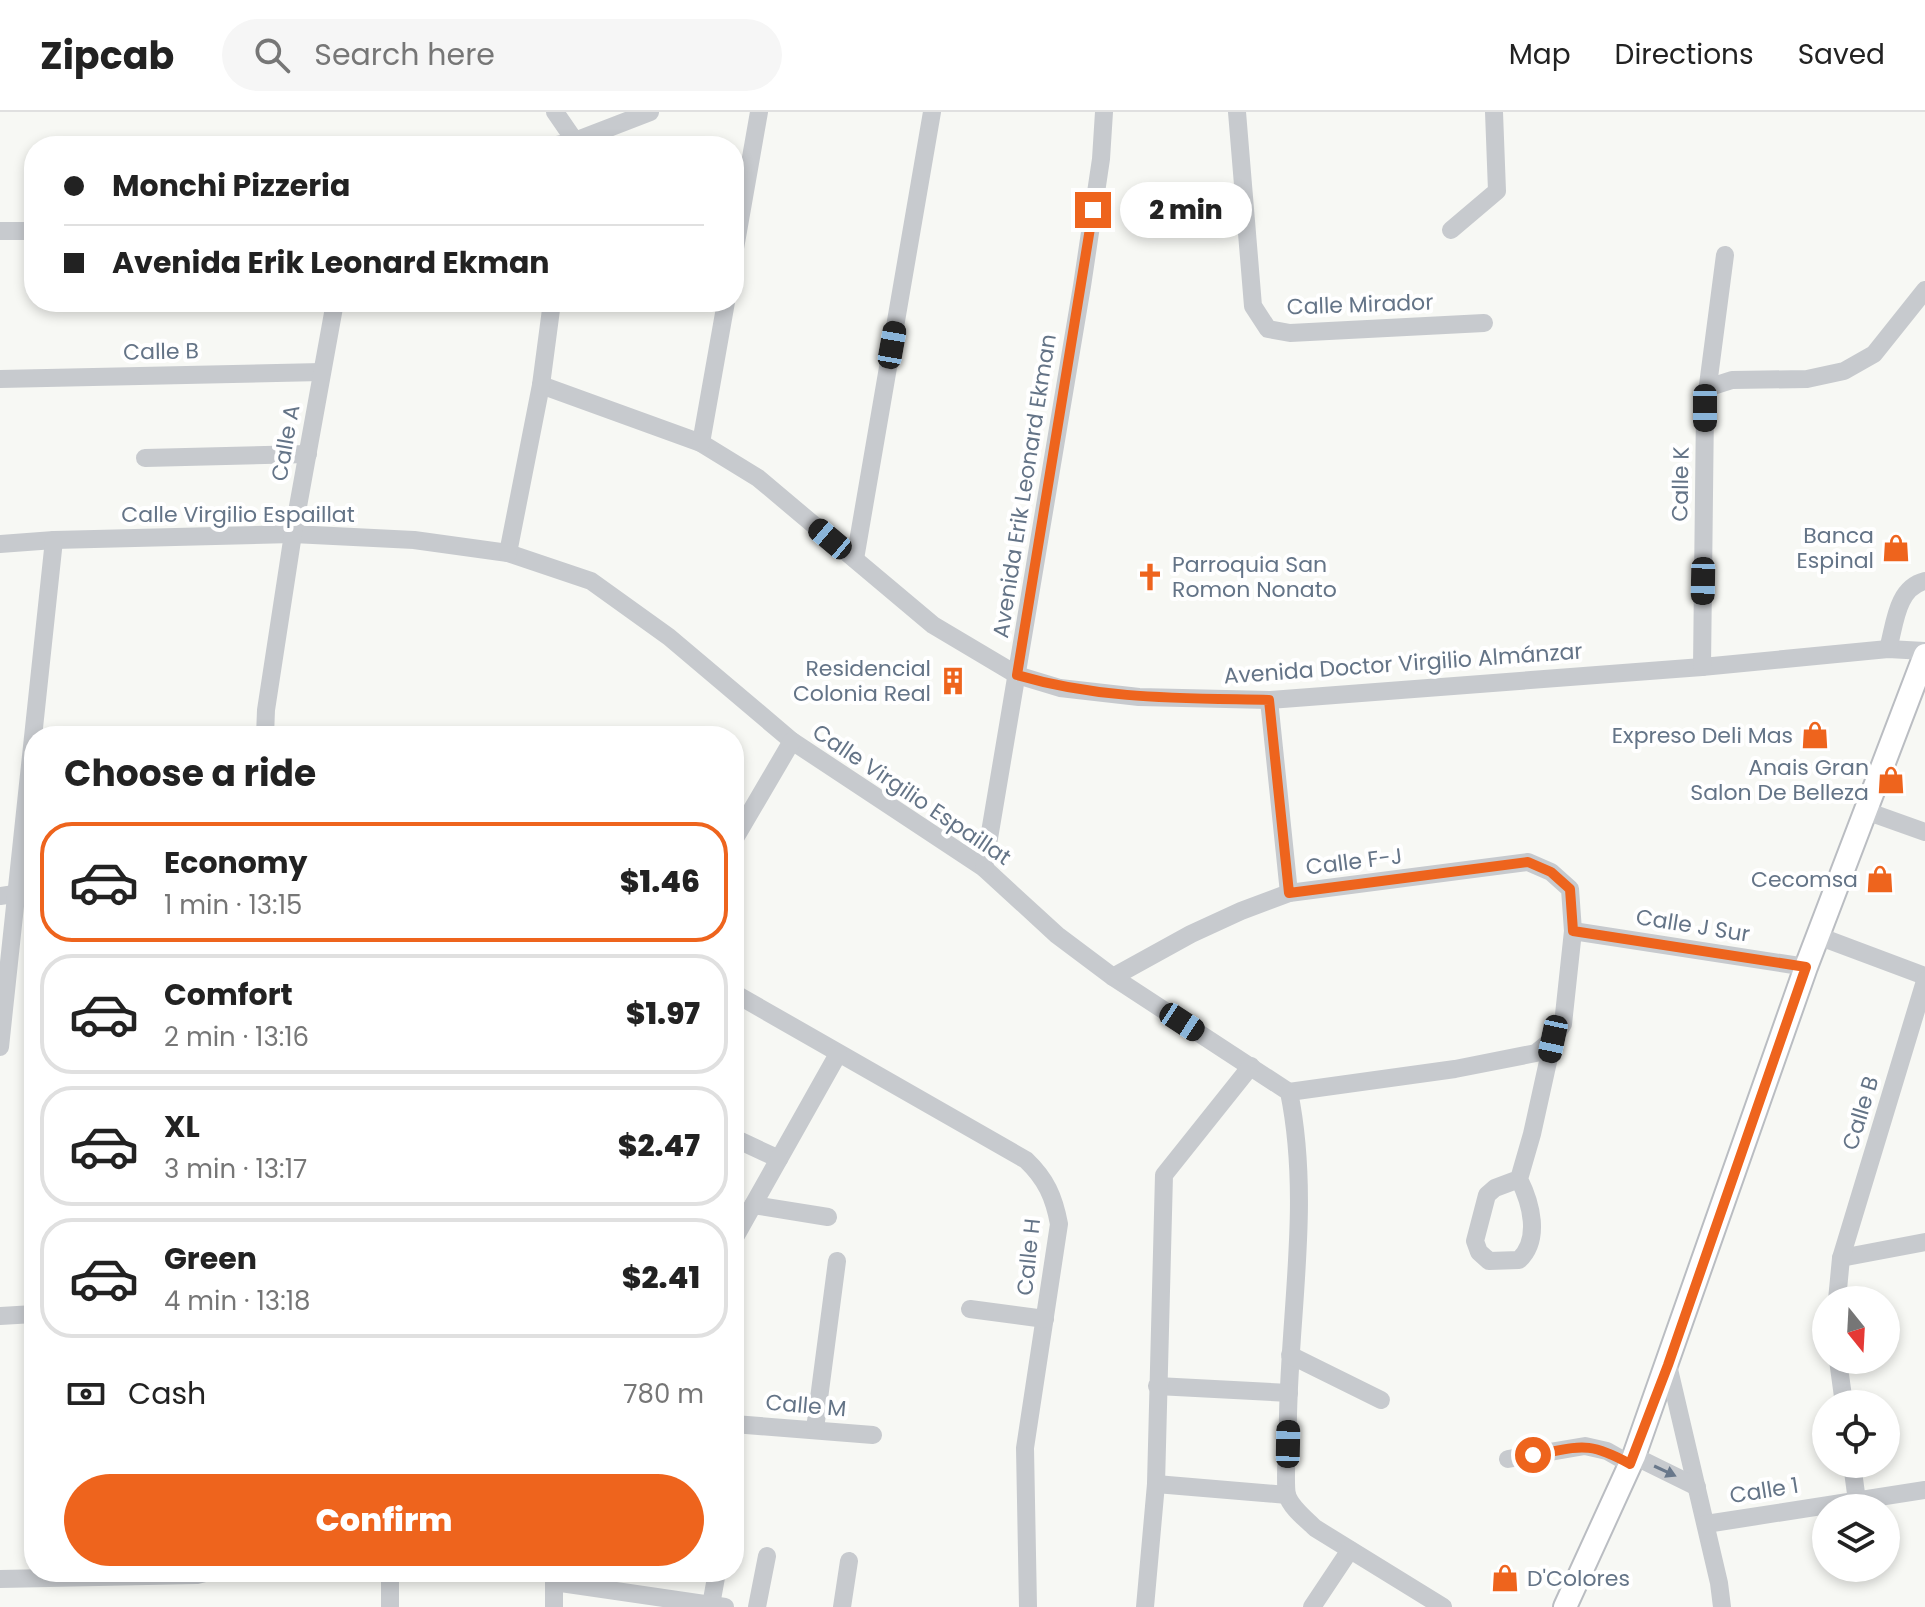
<!DOCTYPE html>
<meta charset="utf-8">
<style>
body{margin:0;font-family:Poppins,sans-serif;background:#f6f6f6;color:#222;height:100vh;display:flex;flex-direction:column;font-size:30px;white-space:nowrap}
*{box-sizing:border-box;margin:0}
p{font-size:26px;color:#767676}
.icon{flex:none;width:44px;height:44px;fill:none;stroke:currentColor;stroke-width:2;stroke-linecap:round;stroke-linejoin:round}
.map{position:relative;flex:1;overflow:hidden}
.side{position:absolute;left:24px;top:614px;width:720px;height:856px;display:flex;flex-direction:column;background:#fff;border-radius:32px;box-shadow:0 4px 12px #0003}
.side>*{flex:none}
.top-card{position:absolute;left:24px;top:24px;width:720px;height:176px;border-radius:32px;box-shadow:0 4px 12px #0003;display:grid;align-content:center;height:176px;padding:0 40px;background:#fff}
.needle{width:52px;rotate:162deg}
.fabs{position:absolute;left:1812px;top:1174px;display:grid;gap:16px}
.fabs a{display:grid;place-items:center;width:88px;height:88px;border-radius:50%;background:#fff;box-shadow:0 4px 12px #0003;font-size:40px}
.end{position:absolute;width:36px;height:36px;margin:-18px;border:10px solid #ee641d;background:#fff;box-shadow:0 0 0 4px #fff}
.from{border-radius:50%}
.bubble{position:absolute;height:56px;border-radius:28px;background:#fff;box-shadow:0 4px 12px #0003;font-size:26px;font-weight:800;line-height:56px;text-align:center}
.car{position:absolute;width:24px;height:48px;margin:-24px -12px;border-radius:10px;box-shadow:0 0 6px 2px #0007;background:linear-gradient(#222 24%,#8ab4d8 0 40%,#222 0 76%,#8ab4d8 0 86%,#222 0)}
.top-card b{display:flex;align-items:center;gap:28px;height:76px;font-size:30px}
.top-card b+b{border-top:2px solid #e0e0e0}
.top-card i{width:20px;height:20px;background:#222}
ul{padding:0;list-style:none}
li{display:flex;align-items:center;gap:24px;height:120px;margin:0 16px 12px;padding:0 24px;border:4px solid #e0e0e0;border-radius:32px}
li div{flex:1}
li b{display:block;font-size:30px}
li em{font-style:normal;font-weight:800}
li.selected{border-color:#ee641d}
li>.icon{width:72px;height:72px;stroke-width:1.5}
h2{padding:0 40px;font-size:36px;line-height:96px}
.pay{display:flex;align-items:center;gap:20px;height:88px;padding:0 40px;font-size:30px}
.pay p{margin-inline-start:auto}
.button{display:flex;gap:16px;margin-top:auto;padding:16px 40px}
.button a{flex:1;height:92px;border-radius:48px;background:#ee641d;color:#fff;font-size:32px;font-weight:800;line-height:92px;text-align:center}
header{display:flex;align-items:center;gap:48px;box-sizing:border-box;height:112px;padding:0 40px;background:#fff;border-bottom:2px solid #e0e0e0}
header strong{font-size:38px}
nav{display:flex;gap:44px;margin-inline-start:auto;font-size:28px}
.search{width:560px;height:72px;background:#f6f6f6;display:flex;align-items:center;gap:20px;box-sizing:border-box;padding:0 28px;border-radius:44px;color:#767676;font-size:30px}
.map>svg:first-child{display:block}
</style>
<header>
<strong>Zipcab</strong>
<div class="search"><svg class="icon" aria-label="search" viewBox="0 0 24 24"><circle cx="10" cy="10" r="6"/><path d="M15 15l6 6"/></svg>Search here</div>
<nav><a>Map</a><a>Directions</a><a>Saved</a></nav>
</header>
<div class="map">
<svg width="1925" height="1495" viewBox="0 0 1925 1495">
<rect width="100%" height="100%" fill="#f7f8f4"/>
<g fill="none" stroke-linecap="round" stroke-linejoin="round">
<defs>
<polyline id="major" points="1565,1495 1634,1344 1806,855 1925,543"/>
</defs>
<use href="#major" stroke="#babdc2" stroke-width="26"/>
<g stroke="#c7cace" stroke-width="18">
<polyline points="555,0 575,29 574,34"/>
<polyline points="1237,0 1253,194 1268,217 1290,221 1484,211"/>
<polyline points="552,34 575,29 650,0"/>
<polyline points="1451,118 1497,79 1494,0"/>
<polyline points="0,119 34,119"/>
<polyline points="734,142 759,0"/>
<polyline points="0,267 322,260"/>
<polyline points="541,273 701,331 758,366 933,513 1017,563 1060,576 1139,585 1269,588 1702,555 1888,537 1925,539"/>
<polyline points="1707,276 1732,268 1807,267 1844,259 1874,242 1925,178"/>
<polyline points="701,331 726,190"/>
<polyline points="145,346 308,342"/>
<path d="M 0,432 L 54,428 L 293,422 L 414,428 L 508,441 L 591,469 L 669,525 L 792,629 L 984,756 L 1057,823 L 1113,865 L 1289,980 C 1311,1087 1290,1196 1288,1304 C 1288,1320 1284,1370 1287,1383 C 1291,1396 1306,1407 1315,1416 L 1443,1495"/>
<polyline points="508,441 541,273 552,190"/>
<polyline points="855,447 932,0"/>
<path d="M 1888,537 C 1895,513 1896,476 1925,469"/>
<polyline points="1702,555 1705,296 1725,143"/>
<polyline points="1269,588 1289,781"/>
<polyline points="265,624 266,598 293,422 335,190"/>
<polyline points="1866,699 1925,720"/>
<polyline points="734,728 792,629"/>
<polyline points="984,756 1082,174 1101,47 1104,0"/>
<polyline points="0,784 34,779"/>
<polyline points="1573,819 1806,855"/>
<polyline points="1818,824 1925,864"/>
<polyline points="1113,865 1191,822 1241,799 1289,781 1528,750 1551,760 1570,777 1573,819 1563,912 1553,927 1536,941 1455,957 1289,980"/>
<path d="M 734,881 L 1026,1048 C 1046,1067 1054,1085 1059,1112 L 1025,1336 L 1028,1495"/>
<polyline points="0,935 54,428"/>
<polyline points="734,1026 779,1047"/>
<path d="M 1519,1067 C 1531,1091 1541,1127 1519,1148 L 1489,1149 L 1479,1140 L 1475,1129 L 1487,1083 L 1495,1076 L 1519,1067 L 1532,1022 L 1553,927"/>
<polyline points="753,1093 828,1105"/>
<polyline points="734,1127 838,942"/>
<polyline points="1841,1146 1925,1130"/>
<polyline points="1837,1188 1841,1146 1925,869"/>
<polyline points="970,1197 1045,1207"/>
<polyline points="0,1204 34,1202"/>
<polyline points="1290,1243 1381,1288"/>
<polyline points="1838,1248 1844,1292"/>
<polyline points="1668,1253 1719,1471 1722,1495"/>
<polyline points="1157,1274 1289,1281"/>
<polyline points="734,1312 873,1323"/>
<polyline points="815,1317 837,1149"/>
<polyline points="1634,1344 1697,1375"/>
<polyline points="1508,1347 1585,1334 1607,1339 1630,1352"/>
<polyline points="1852,1352 1857,1389"/>
<polyline points="1156,1372 1287,1383"/>
<polyline points="1706,1412 1925,1378"/>
<polyline points="554,1460 554,1495"/>
<polyline points="0,1467 197,1463 209,1460"/>
<polyline points="554,1470 725,1495"/>
<polyline points="711,1493 717,1460"/>
<polyline points="390,1495 390,1460"/>
<polyline points="757,1495 767,1444"/>
<polyline points="842,1495 849,1449"/>
<polyline points="1145,1495 1156,1372 1164,1063 1251,954"/>
<polyline points="1312,1495 1350,1438"/>
</g>
<use href="#major" stroke="#fff" stroke-width="22"/>
</g>
<defs><path id="oneway-solid" d="M-6-.8H1V-3.2L6.5 0L1 3.2V.8H-6Z" transform="scale(2)"/></defs>
<use fill="#69788b" href="#oneway-solid" transform="translate(1665 1359) rotate(25)"/>
<g fill="none" stroke-linecap="round" stroke-linejoin="round">
<path stroke="#ee641d" stroke-width="10" d="M 1093,98 L 1017,563 C 1102,588 1183,586 1269,588 L 1289,781 L 1528,750 L 1551,760 L 1570,777 L 1573,819 L 1806,855 L 1668,1253 L 1630,1352 C 1587,1328 1580,1335 1533,1343"/>
</g>
<defs>
<symbol id="shop-bare" viewBox="-9 -9 18 18"><path d="M-5-2.5h2.3a2.7 3.5 0 0 1 5.4 0H5L5.5 6h-11ZM-1.5-2.5h3a1.5 2.3 0 0 0-3 0Z" fill="#ee641d" stroke="#fff" stroke-width="2.5" paint-order="stroke"/></symbol>
<symbol id="church-bare" viewBox="-9 -9 18 18"><path d="M-1.2-6h2.4v3.5h3.3v2.4h-3.3V6h-2.4V-.1h-3.3v-2.4h3.3Z" fill="#ee641d" stroke="#fff" stroke-width="2.5" paint-order="stroke"/></symbol>
<symbol id="building-bare" viewBox="-9 -9 18 18"><path d="M-4-6H4V6H1V3H-1V6H-4ZM-2.5-4.3h1.7v1.8h-1.7ZM.8-4.3h1.7v1.8H.8ZM-2.5-1h1.7V.8h-1.7ZM.8-1h1.7V.8H.8Z" fill="#ee641d" stroke="#fff" stroke-width="2.5" paint-order="stroke"/></symbol>
</defs>
<g fill-rule="evenodd">
<use href="#shop-bare" x="1876" y="416" width="40" height="40"/>
<use href="#church-bare" x="1130" y="445" width="40" height="40"/>
<use href="#building-bare" x="933" y="549" width="40" height="40"/>
<use href="#shop-bare" x="1795" y="603" width="40" height="40"/>
<use href="#shop-bare" x="1871" y="648" width="40" height="40"/>
<use href="#shop-bare" x="1860" y="747" width="40" height="40"/>
<use href="#shop-bare" x="1485" y="1446" width="40" height="40"/>
</g>
<g text-anchor="middle" stroke-width="8" stroke-linejoin="round" paint-order="stroke">
<g font-size="22" fill="#647487" stroke="#fff">
<text transform="translate(1360 192) rotate(-2)" y="8">Calle Mirador</text>
<text transform="translate(161 239) rotate(-1)" y="8">Calle B</text>
<text transform="translate(285 331) rotate(-80)" y="8">Calle A</text>
<text transform="translate(1680 372) rotate(-89)" y="8">Calle K</text>
<text transform="translate(1024 374) rotate(-81)" y="8">Avenida Erik Leonard Ekman</text>
<text x="238" y="410">Calle Virgilio Espaillat</text>
<text transform="translate(1403 551) rotate(-4)" y="8">Avenida Doctor Virgilio Almánzar</text>
<text transform="translate(912 682) rotate(34)" y="8">Calle Virgilio Espaillat</text>
<text transform="translate(1354 749) rotate(-7)" y="8">Calle F-J</text>
<text transform="translate(1693 813) rotate(9)" y="8">Calle J Sur</text>
<text transform="translate(1860 1001) rotate(-73)" y="8">Calle B</text>
<text transform="translate(1028 1145) rotate(-84)" y="8">Calle H</text>
<text transform="translate(806 1293) rotate(5)" y="8">Calle M</text>
<text transform="translate(1764 1378) rotate(-9)" y="8">Calle 1</text>
</g>
<g font-size="22" fill="#647487" stroke="#fff" text-anchor="end">
<text x="1874" y="431">Banca<tspan x="1874" dy="25">Espinal</tspan></text>
<text x="1172" y="460" text-anchor="start">Parroquia San<tspan x="1172" dy="25">Romon Nonato</tspan></text>
<text x="931" y="564">Residencial<tspan x="931" dy="25">Colonia Real</tspan></text>
<text x="1793" y="631">Expreso Deli Mas</text>
<text x="1869" y="663">Anais Gran<tspan x="1869" dy="25">Salon De Belleza</tspan></text>
<text x="1858" y="775">Cecomsa</text>
<text x="1527" y="1474" text-anchor="start">D'Colores</text>
</g>
</g>
</svg>
<div class="fabs">
<a><svg class="needle" viewBox="-14 -14 28 28"><path d="M0-13l5 13h-10z" fill="#e53935"/><path d="M0 13l5-13h-10z" fill="#767676"/></svg></a>
<a><svg class="icon" aria-label="locate" viewBox="0 0 24 24"><circle cx="12" cy="12" r="6"/><path d="M12 2v4M12 18v4M2 12h4M18 12h4"/></svg></a>
<a><svg class="icon" aria-label="layers" viewBox="0 0 24 24"><path d="M12 4l9 5-9 5-9-5zM3 14l9 5 9-5"/></svg></a>
</div>
<i class="end from" style="left:1533px;top:1343px"></i>
<i class="end" style="left:1093px;top:98px"></i>
<div class="bubble" style="left:1120px;top:70px;width:132px">2 min</div>
<i class="car" style="left:892px;top:233px;rotate:10deg"></i>
<i class="car" style="left:1705px;top:296px;rotate:180deg"></i>
<i class="car" style="left:830px;top:427px;rotate:310deg"></i>
<i class="car" style="left:1703px;top:469px;rotate:181deg"></i>
<i class="car" style="left:1182px;top:910px;rotate:123deg"></i>
<i class="car" style="left:1553px;top:927px;rotate:192deg"></i>
<i class="car" style="left:1288px;top:1332px;rotate:1deg"></i>
<div class="top-card">
<b><i class="from"></i>Monchi Pizzeria</b>
<b><i></i>Avenida Erik Leonard Ekman</b>
</div>
<section class="side">
<h2>Choose a ride</h2>
<ul>
<li class="selected"><svg class="icon" aria-label="car" viewBox="0 0 24 24"><path d="M5 17H2v-5l4-1 3-4h7l3 4 3 1v5h-3M9 17h6M6 11h13"/><circle cx="7" cy="17" r="2"/><circle cx="17" cy="17" r="2"/></svg><div><b>Economy</b><p>1 min · 13:15</p></div><em>$1.46</em></li>
<li><svg class="icon" aria-label="car" viewBox="0 0 24 24"><path d="M5 17H2v-5l4-1 3-4h7l3 4 3 1v5h-3M9 17h6M6 11h13"/><circle cx="7" cy="17" r="2"/><circle cx="17" cy="17" r="2"/></svg><div><b>Comfort</b><p>2 min · 13:16</p></div><em>$1.97</em></li>
<li><svg class="icon" aria-label="car" viewBox="0 0 24 24"><path d="M5 17H2v-5l4-1 3-4h7l3 4 3 1v5h-3M9 17h6M6 11h13"/><circle cx="7" cy="17" r="2"/><circle cx="17" cy="17" r="2"/></svg><div><b>XL</b><p>3 min · 13:17</p></div><em>$2.47</em></li>
<li><svg class="icon" aria-label="car" viewBox="0 0 24 24"><path d="M5 17H2v-5l4-1 3-4h7l3 4 3 1v5h-3M9 17h6M6 11h13"/><circle cx="7" cy="17" r="2"/><circle cx="17" cy="17" r="2"/></svg><div><b>Green</b><p>4 min · 13:18</p></div><em>$2.41</em></li>
</ul>
<div class="pay"><svg class="icon" aria-label="cash" viewBox="0 0 24 24"><path d="M3 7h18v10H3z"/><circle cx="12" cy="12" r="2"/></svg>Cash<p>780 m</p></div>
<div class="button"><a>Confirm</a></div>
</section>
</div>
